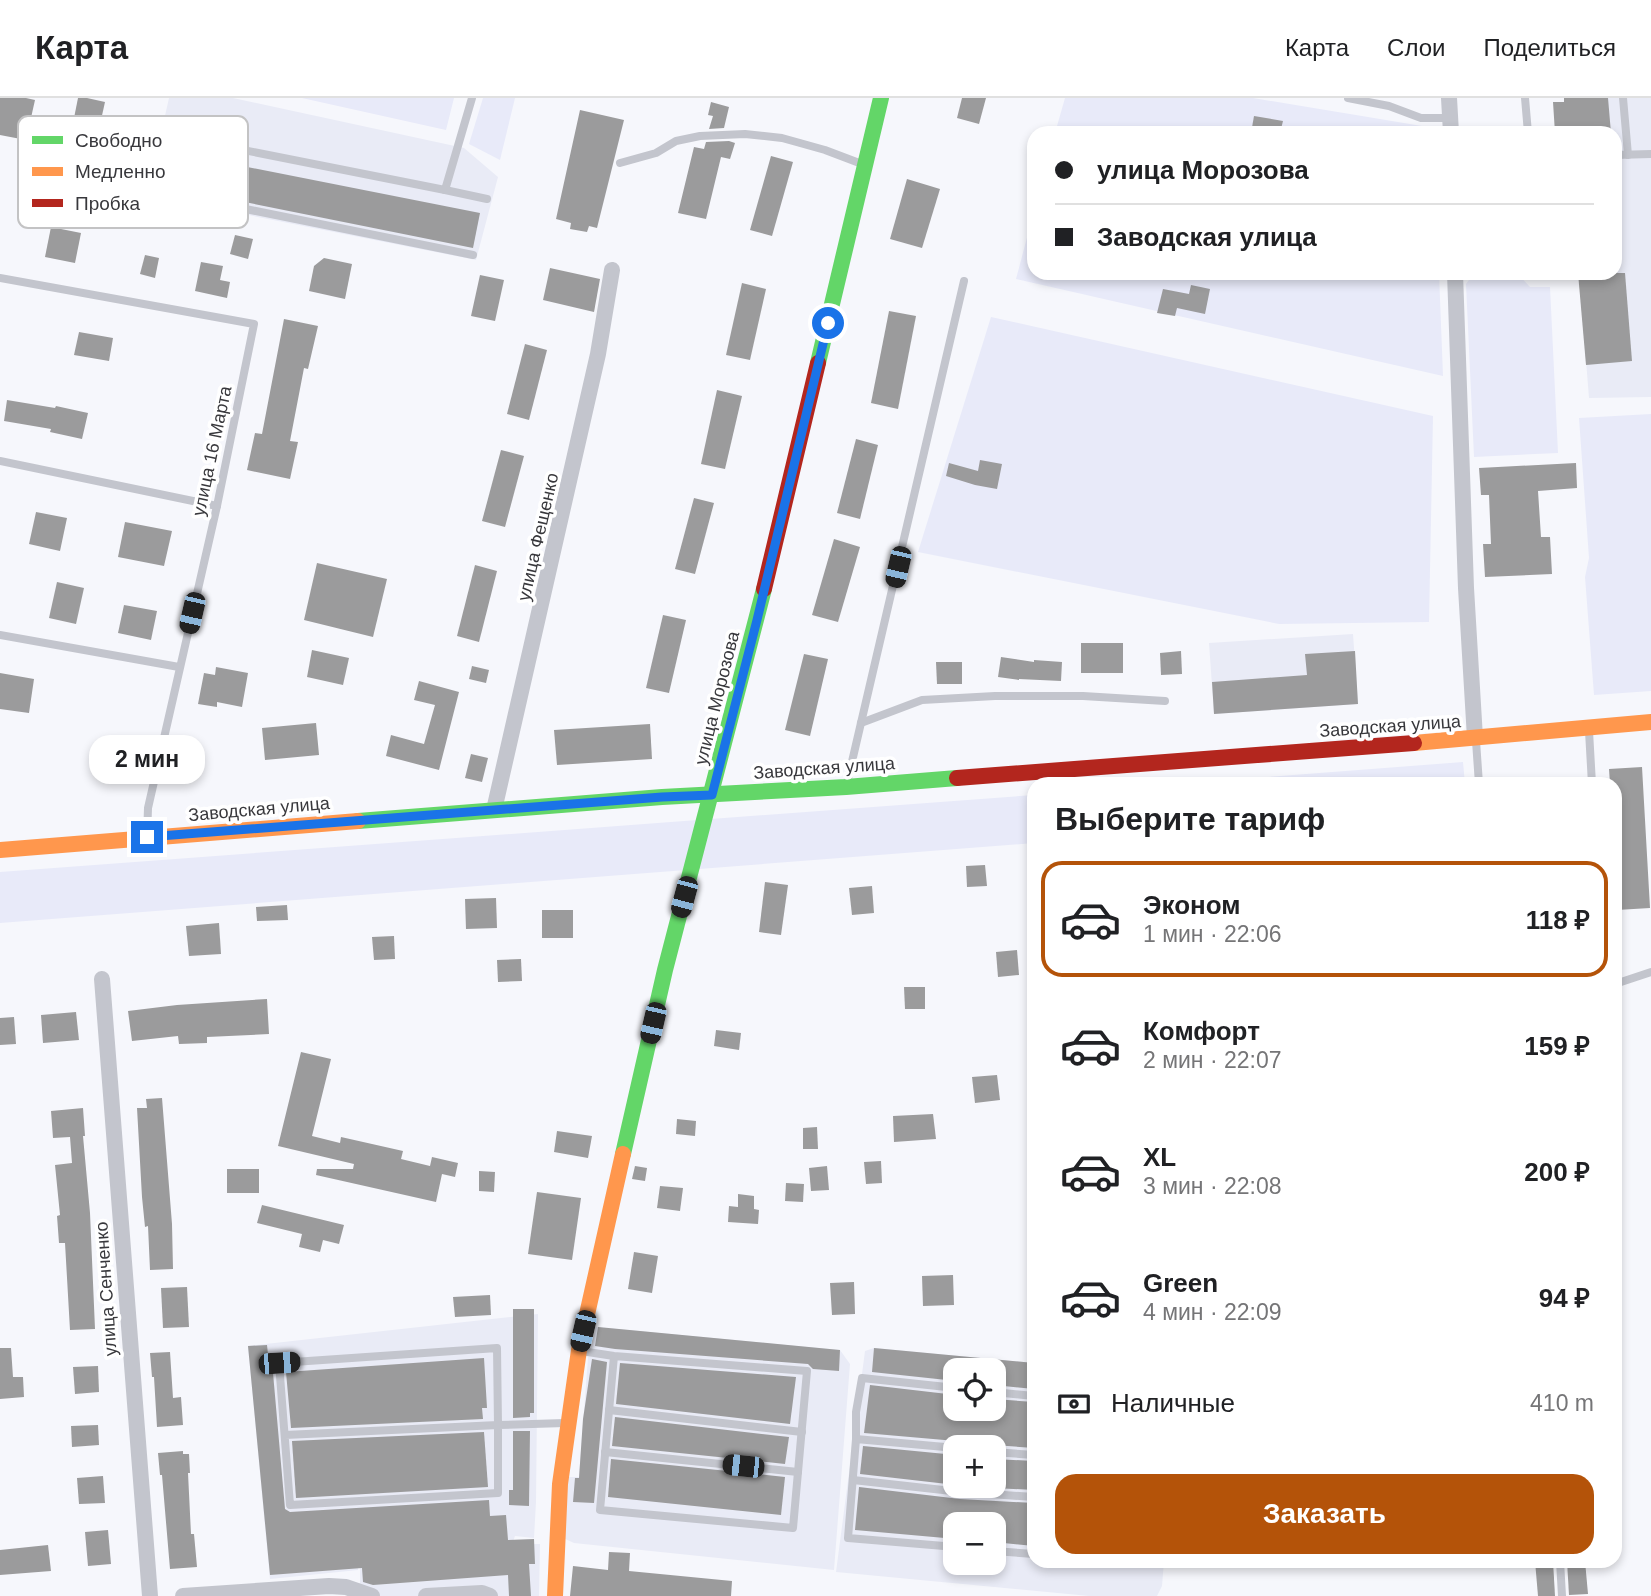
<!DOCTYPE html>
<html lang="ru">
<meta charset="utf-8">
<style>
body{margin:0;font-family:Arial,sans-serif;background:#f2f2f2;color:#202124;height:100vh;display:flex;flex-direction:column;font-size:26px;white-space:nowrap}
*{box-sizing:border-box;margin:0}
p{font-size:23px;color:#757577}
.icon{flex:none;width:38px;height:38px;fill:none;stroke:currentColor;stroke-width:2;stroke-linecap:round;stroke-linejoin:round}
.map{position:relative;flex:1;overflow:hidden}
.details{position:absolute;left:1027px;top:679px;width:595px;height:791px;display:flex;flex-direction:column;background:#fff;border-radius:21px;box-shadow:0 4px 10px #0003}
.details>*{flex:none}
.banner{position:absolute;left:1027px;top:28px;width:595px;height:154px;border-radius:21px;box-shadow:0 4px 10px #0003;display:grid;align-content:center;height:154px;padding:0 28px;background:#fff}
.tools{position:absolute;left:943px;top:1260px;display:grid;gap:14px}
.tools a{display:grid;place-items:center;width:63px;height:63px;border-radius:14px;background:#fff;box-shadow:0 4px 10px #0003;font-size:35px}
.end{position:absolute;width:32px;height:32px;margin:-16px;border:9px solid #1a73e8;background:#fff;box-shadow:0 0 0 4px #fff}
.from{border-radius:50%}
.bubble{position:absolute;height:49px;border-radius:21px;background:#fff;box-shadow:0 4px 10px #0003;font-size:23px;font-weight:700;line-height:49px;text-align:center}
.car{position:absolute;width:21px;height:42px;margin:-21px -10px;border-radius:9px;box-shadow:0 0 5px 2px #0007;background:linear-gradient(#222 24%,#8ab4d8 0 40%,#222 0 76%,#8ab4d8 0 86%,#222 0)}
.banner b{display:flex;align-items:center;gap:24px;height:66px;font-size:26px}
.banner b+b{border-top:2px solid #e0e0e0}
.banner i{width:18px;height:18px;background:#202124}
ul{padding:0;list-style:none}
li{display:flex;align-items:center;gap:21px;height:116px;margin:0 14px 10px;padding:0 14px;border:4px solid transparent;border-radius:21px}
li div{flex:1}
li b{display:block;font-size:26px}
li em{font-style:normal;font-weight:700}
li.selected{border-color:#b45309}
li>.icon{width:63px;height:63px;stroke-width:1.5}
h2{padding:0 28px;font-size:32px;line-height:84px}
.pay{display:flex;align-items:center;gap:18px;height:77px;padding:0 28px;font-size:26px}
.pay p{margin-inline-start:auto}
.cta{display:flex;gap:14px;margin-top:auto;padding:14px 28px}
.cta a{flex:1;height:80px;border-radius:21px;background:#b45309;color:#fff;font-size:28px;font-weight:700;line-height:80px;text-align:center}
header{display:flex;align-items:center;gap:42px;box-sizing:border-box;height:98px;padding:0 35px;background:#fff;border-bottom:2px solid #e0e0e0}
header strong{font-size:33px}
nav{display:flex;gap:38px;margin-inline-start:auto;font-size:24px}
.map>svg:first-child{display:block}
</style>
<header>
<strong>Карта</strong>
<nav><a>Карта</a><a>Слои</a><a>Поделиться</a></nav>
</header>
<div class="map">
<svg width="1651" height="1498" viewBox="0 0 1651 1498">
<rect width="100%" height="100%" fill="#f6f7fc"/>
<g fill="#e9ebf6" fill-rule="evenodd">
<polygon points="169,0 233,0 464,50 498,79 476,162 147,97"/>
<polygon points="1564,0 1651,0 1651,299 1589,300 1579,175 1615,175 1615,35 1567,35"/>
<polygon points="1353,536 1358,606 1214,616 1209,545"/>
<polygon points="538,1216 536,1404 534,1440 515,1438 509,1455 358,1460 358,1472 270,1481 248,1248"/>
<polygon points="596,1229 840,1252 850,1266 834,1472 574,1445 563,1440 567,1379 579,1379 588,1260"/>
<path d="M 874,1250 L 1034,1265 L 1034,1463 L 1164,1463 L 1162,1488 L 1157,1498 L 1089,1498 L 836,1474 L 865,1253 ZM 956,1272 L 994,1272 L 994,1311 L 956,1311 ZM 956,1349 L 994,1349 L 994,1388 L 956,1388 ZM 956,1426 L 994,1426 L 994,1465 L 956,1465 Z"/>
<polygon points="517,1446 540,1446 539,1498 356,1498 355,1487 360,1485 360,1462"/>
</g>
<g fill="#e8eaf9">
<polygon points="302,0 454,0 446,32"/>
<polygon points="483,0 515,0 500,62 469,46"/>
<polygon points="1065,0 1253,0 1434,30 1434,35 1055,35"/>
<polygon points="1034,113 1034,175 1439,175 1443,278 1016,181"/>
<polygon points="1474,175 1517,175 1530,189 1550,189 1558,355 1474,359 1466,186"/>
<polygon points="991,219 1433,318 1429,524 1279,526 918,454"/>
<polygon points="1651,316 1651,593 1594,597 1585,479 1589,460 1579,320"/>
<polygon points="1463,664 1465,686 1177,686"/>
<polygon points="1034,697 1034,745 0,825 0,774"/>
</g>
<g fill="#9b9b9c">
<polygon points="0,0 26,0 35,2 26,42 0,37"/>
<polygon points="78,0 87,0 105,4 99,31 73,25"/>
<polygon points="962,0 986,0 979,26 957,20"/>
<polygon points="1564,0 1608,0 1611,35 1555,35 1553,4 1564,4"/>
<polygon points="711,4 729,9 724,30 709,31 713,18 708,17"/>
<polygon points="580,12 624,22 597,130 589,128 587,134 570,131 571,125 556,121"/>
<polygon points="1254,18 1283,23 1280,35 1251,35"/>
<polygon points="729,43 735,45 730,61 721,59 706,121 678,115 694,49 704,51 706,44"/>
<polygon points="167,53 480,115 473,150 160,87"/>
<polygon points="771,58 793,64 772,138 750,132"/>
<polygon points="907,81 940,91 922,150 890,141"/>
<polygon points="51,129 81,135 75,165 45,159"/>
<polygon points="235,137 253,141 248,161 230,156"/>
<polygon points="145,157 159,160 155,180 140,176"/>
<polygon points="324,160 352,166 345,201 309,193 314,168"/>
<polygon points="201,164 223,168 220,182 230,184 227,200 195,193"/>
<polygon points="550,170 600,181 594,214 543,202"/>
<polygon points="1578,175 1625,175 1632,263 1586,267"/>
<polygon points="480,177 504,182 495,223 471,218"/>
<polygon points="742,185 766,191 750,262 726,257"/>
<polygon points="1191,187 1210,191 1205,216 1177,210 1175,218 1157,215 1163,191 1189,196"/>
<polygon points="889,213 916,218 898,311 871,305"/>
<polygon points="284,221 318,228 308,271 304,270 290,343 298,344 290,381 247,372 255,335 262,336"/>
<polygon points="79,234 113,240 109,263 74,257"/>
<polygon points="525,246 547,252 529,322 507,316"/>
<polygon points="717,292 742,298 725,371 701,366"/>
<polygon points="7,302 55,310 56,308 88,315 82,341 50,334 51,331 4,323"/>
<polygon points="856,341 878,347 860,421 837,415"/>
<polygon points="501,352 524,358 505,429 482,423"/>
<polygon points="980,362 1002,366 997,391 975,387 946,378 949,365 978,373"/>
<polygon points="1576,365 1577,390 1538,393 1541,439 1550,439 1552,476 1485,479 1483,446 1491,446 1489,397 1481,397 1479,370"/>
<polygon points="694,400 714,405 695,476 675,471"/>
<polygon points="36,414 67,420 60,453 29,446"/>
<polygon points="125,424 172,433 164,468 118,459"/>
<polygon points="834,441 860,449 838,524 812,517"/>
<polygon points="317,465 387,481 373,539 304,522"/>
<polygon points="475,467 497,473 479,544 457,538"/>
<polygon points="57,484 84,490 76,526 49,520"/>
<polygon points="124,507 157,513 151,542 118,535"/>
<polygon points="663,517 686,522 669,595 646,590"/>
<rect x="1081" y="545" width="42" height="30"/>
<polygon points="312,552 349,560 343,587 307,579"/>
<polygon points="1181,553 1182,576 1161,577 1160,555"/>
<polygon points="1355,553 1358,606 1214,616 1212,584 1307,577 1305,556"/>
<polygon points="804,556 828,561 810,638 785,632"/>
<polygon points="1001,559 1034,564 1034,562 1062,564 1061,583 1019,581 1019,582 998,579"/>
<polygon points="936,564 962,564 962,586 937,586"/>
<polygon points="472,568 489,572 486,585 469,581"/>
<polygon points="216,569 248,575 242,609 217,604 217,609 198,606 204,575 215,577"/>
<polygon points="0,575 34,581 29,615 0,611"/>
<polygon points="419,583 459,594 439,672 386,658 391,637 424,646 435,607 414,602"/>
<polygon points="316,625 319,657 265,662 262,630"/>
<polygon points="650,626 652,661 557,667 554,632"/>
<polygon points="471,656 488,660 482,684 465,680"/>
<polygon points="1642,669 1650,810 1617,812 1615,773 1615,686 1610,686 1609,671"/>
<polygon points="985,767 987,788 967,789 966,768"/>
<polygon points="765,784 788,787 781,837 759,834"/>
<polygon points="872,788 874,815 852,817 849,790"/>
<polygon points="496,800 497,830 466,831 465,801"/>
<polygon points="287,807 288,822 257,823 256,809"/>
<rect x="542" y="812" width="31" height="28"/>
<polygon points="219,825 221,856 189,858 186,828"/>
<polygon points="394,838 395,861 374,862 372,839"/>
<polygon points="1017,852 1019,877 998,879 996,854"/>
<polygon points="521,861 522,883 498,884 497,862"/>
<polygon points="904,889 925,889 925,911 905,911"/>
<polygon points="267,901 269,936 207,939 207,945 179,946 178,938 132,943 128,913 177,907"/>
<polygon points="76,914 79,942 43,945 41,917"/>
<polygon points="14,919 16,946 0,947 0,920"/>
<polygon points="716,932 741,935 739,952 714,948"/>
<polygon points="301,954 331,961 312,1038 340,1045 341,1039 403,1053 401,1061 430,1068 432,1059 458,1065 455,1079 442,1076 436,1104 316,1077 317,1071 353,1071 354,1066 278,1048"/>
<polygon points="997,977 1000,1002 975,1005 972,979"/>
<polygon points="162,1000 172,1126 173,1171 150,1172 148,1128 145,1129 142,1099 137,1010 147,1010 146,1001"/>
<polygon points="83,1010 85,1038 83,1038 90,1115 95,1231 70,1232 65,1145 59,1145 57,1118 60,1117 55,1067 72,1065 70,1039 53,1040 51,1013"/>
<polygon points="933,1016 936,1041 894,1044 893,1018"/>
<polygon points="677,1021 696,1023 695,1038 676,1036"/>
<polygon points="817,1029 818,1051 803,1051 803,1030"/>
<polygon points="557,1033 592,1038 588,1060 554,1054"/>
<polygon points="881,1063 882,1085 866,1086 864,1064"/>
<polygon points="635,1068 647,1070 645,1083 632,1081"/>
<polygon points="827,1068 829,1092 811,1093 809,1070"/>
<rect x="227" y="1071" width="32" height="24"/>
<polygon points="479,1073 495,1074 494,1094 479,1093"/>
<polygon points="786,1085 804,1086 803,1104 785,1103"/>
<polygon points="660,1088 683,1090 680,1113 657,1110"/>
<polygon points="537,1094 581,1100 572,1162 528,1156"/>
<polygon points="738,1096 754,1098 754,1111 759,1112 758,1126 728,1124 729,1108 738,1109"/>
<polygon points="262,1107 344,1127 339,1146 323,1142 320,1154 299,1149 302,1136 257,1125"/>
<polygon points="634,1154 658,1158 652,1195 628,1191"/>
<polygon points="953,1177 954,1207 923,1208 922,1178"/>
<polygon points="854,1184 855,1216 832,1217 830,1185"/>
<polygon points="187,1189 189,1229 163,1230 161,1190"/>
<polygon points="490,1197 491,1217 455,1219 453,1199"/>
<polygon points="513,1211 534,1211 534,1315 530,1315 530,1319 513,1320"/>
<polygon points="598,1229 840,1252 839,1273 813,1271 808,1266 615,1251 595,1248"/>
<polygon points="267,1247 270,1275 273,1275 285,1411 290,1414 489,1402 490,1418 506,1417 508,1442 534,1441 535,1466 529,1466 531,1498 509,1498 508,1477 373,1487 363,1484 362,1470 270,1477 248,1248"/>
<polygon points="0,1250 11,1250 13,1279 23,1279 24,1299 0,1301"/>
<polygon points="874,1250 1034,1265 1034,1291 994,1287 994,1272 956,1272 956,1283 872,1274"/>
<polygon points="170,1254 173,1300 181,1299 183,1327 157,1329 154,1279 152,1279 150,1255"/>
<polygon points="484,1260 487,1310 482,1310 483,1321 291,1330 286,1274"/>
<polygon points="592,1261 607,1264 594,1405 573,1404 575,1380 579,1380 583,1321"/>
<polygon points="620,1265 796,1279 790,1326 616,1306"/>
<polygon points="98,1268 99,1294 75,1296 73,1269"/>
<polygon points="870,1287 956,1297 956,1311 994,1311 994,1301 1034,1304 1034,1350 994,1347 994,1345 956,1341 956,1343 864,1335"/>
<polygon points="615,1319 789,1339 785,1366 612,1348"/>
<polygon points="98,1327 99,1347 72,1349 71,1328"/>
<polygon points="513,1333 530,1333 529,1408 509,1407 509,1392 513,1392"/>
<polygon points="484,1334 488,1389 296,1400 292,1343"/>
<polygon points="863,1348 956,1357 956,1387 860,1376"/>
<polygon points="183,1353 183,1356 189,1356 190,1375 188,1375 191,1436 194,1436 197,1469 170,1471 162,1377 160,1377 158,1355"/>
<polygon points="611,1361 785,1379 781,1417 608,1399"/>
<polygon points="994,1361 1034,1363 1034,1392 994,1390"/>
<polygon points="103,1378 105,1405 79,1406 77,1380"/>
<polygon points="859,1389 960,1401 1034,1405 1034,1448 994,1444 994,1426 956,1426 956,1441 855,1432"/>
<polygon points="108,1432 111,1466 88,1468 85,1434"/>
<polygon points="48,1447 51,1473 0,1477 0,1452"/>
<polygon points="609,1454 630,1455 629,1473 732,1483 731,1498 570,1498 573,1468 608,1472"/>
<polygon points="1535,1463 1553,1463 1555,1498 1538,1498"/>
<polygon points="1567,1463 1585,1463 1588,1496 1569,1497"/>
</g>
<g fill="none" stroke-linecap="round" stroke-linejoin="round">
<g stroke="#c3c5cd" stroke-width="8">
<polyline points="1348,0 1389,8 1421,20 1450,20"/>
<polyline points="1525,0 1528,35"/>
<polyline points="1623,0 1628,57"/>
<polyline points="158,35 445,92 472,0"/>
<polyline points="164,36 152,92 473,157"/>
<polyline points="1615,57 1651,56"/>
<polyline points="620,65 656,55 676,43 700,38 745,36 782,40 800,45 825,52 862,66"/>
<polyline points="445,92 487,101"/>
<polyline points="0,180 254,226 217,408 148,710 147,739"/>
<polyline points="0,363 217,408"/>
<polyline points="0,537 179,569"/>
<polyline points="861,625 922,602 995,598 1083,598 1165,603"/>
<polyline points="1589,633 1592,686"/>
<polyline points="1476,643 1479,686"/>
<polyline points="847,685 964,183"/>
<polyline points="1615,886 1651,874"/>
<polyline points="581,1253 614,1258 807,1273 793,1430 600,1412 614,1258"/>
<polyline points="994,1294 1034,1298"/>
<polyline points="609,1312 802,1334"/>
<polyline points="285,1337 498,1327 497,1250 279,1265 290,1407 498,1395 498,1327 565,1325"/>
<polyline points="856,1341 856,1314 862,1280 956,1290"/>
<polyline points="956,1350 856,1341 848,1440 956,1449"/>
<polyline points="605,1354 798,1374"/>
<polyline points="994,1354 1034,1357"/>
<polyline points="853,1382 961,1394 1034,1399"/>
<polyline points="994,1453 1034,1456"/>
<polyline points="1120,1463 1128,1463"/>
<polyline points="1560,1463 1562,1498"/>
</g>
<g stroke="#c3c5cd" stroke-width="16">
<polyline points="1449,0 1451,35"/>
<polyline points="1455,175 1466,490 1475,640"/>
<polyline points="494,712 598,256 612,172"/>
<polyline points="102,881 150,1498"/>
<polyline points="183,1498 329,1488 346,1489 372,1498"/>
<polyline points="426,1498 482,1495 490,1498"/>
</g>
<g stroke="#63d668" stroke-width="16">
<polyline points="818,265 881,0"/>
<polyline points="358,723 662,699 846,689 957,680"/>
<polyline points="623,1056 665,872 764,491"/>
</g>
<g stroke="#ff974d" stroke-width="16">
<polyline points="1414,645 1651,624"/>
<polyline points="0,752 358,723"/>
<polyline points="555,1498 560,1386 579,1252 623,1056"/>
</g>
<g stroke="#b3261e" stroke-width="16">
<polyline points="764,491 818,265"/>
<polyline points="957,680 1414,645"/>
</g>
</g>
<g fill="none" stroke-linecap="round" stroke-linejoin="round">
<polyline stroke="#1a73e8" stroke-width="9" points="147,739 662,699 712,697 757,522 828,225"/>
</g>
<g text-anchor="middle" stroke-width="7" stroke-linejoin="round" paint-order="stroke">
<g font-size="18" fill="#38383c" stroke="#fff">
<text transform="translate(212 353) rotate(-78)" y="6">улица 16 Марта</text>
<text transform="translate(538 439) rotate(-77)" y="6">улица Фещенко</text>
<text transform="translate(717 600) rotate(-76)" y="6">улица Морозова</text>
<text transform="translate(1390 628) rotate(-4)" y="6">Заводская улица</text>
<text transform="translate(824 670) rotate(-4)" y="6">Заводская улица</text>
<text transform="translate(259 711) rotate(-5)" y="6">Заводская улица</text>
<text transform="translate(106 1191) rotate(-94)" y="6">улица Сенченко</text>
</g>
</g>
<rect x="18" y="18" width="230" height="112" rx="10" fill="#fff" stroke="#c3c3c4" stroke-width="2"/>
<rect x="32" y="38" width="31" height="8" fill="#63d668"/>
<rect x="32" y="69" width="31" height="9" fill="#ff974d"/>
<rect x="32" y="101" width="31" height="8" fill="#b3261e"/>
<g font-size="19" fill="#38383c">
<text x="75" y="49">Свободно</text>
<text x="75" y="80">Медленно</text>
<text x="75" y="112">Пробка</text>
</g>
</svg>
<div class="tools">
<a><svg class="icon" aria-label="locate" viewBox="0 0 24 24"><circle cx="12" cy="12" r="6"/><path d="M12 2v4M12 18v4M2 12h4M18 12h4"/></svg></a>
<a>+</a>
<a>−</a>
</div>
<i class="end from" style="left:828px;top:225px"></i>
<i class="end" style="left:147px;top:739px"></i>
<div class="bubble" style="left:89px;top:637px;width:116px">2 мин</div>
<i class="car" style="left:898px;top:469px;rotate:193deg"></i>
<i class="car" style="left:192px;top:515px;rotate:193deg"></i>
<i class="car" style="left:684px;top:799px;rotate:195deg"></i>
<i class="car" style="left:653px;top:925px;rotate:193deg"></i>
<i class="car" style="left:583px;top:1233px;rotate:193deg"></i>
<i class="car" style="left:279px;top:1265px;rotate:86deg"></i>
<i class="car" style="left:743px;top:1368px;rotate:276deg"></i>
<div class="banner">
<b><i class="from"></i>улица Морозова</b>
<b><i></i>Заводская улица</b>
</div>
<section class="details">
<h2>Выберите тариф</h2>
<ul>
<li class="selected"><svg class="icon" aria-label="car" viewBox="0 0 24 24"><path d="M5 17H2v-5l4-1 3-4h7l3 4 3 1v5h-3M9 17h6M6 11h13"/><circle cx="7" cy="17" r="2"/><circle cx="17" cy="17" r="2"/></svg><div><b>Эконом</b><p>1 мин · 22:06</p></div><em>118 ₽</em></li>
<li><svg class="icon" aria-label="car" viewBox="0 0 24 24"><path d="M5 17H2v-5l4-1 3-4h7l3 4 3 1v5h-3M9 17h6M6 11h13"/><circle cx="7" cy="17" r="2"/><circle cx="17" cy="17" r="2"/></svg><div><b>Комфорт</b><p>2 мин · 22:07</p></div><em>159 ₽</em></li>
<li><svg class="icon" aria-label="car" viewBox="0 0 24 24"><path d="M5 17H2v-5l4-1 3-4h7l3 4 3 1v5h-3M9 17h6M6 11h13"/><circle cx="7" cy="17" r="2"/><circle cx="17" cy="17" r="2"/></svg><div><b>XL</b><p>3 мин · 22:08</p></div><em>200 ₽</em></li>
<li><svg class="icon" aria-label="car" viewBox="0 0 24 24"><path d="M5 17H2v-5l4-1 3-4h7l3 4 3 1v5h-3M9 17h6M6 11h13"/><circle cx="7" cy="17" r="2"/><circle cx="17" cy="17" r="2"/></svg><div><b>Green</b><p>4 мин · 22:09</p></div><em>94 ₽</em></li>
</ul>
<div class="pay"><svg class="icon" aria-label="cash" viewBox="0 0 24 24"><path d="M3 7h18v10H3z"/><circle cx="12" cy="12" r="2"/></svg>Наличные<p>410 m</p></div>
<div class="cta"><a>Заказать</a></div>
</section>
</div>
